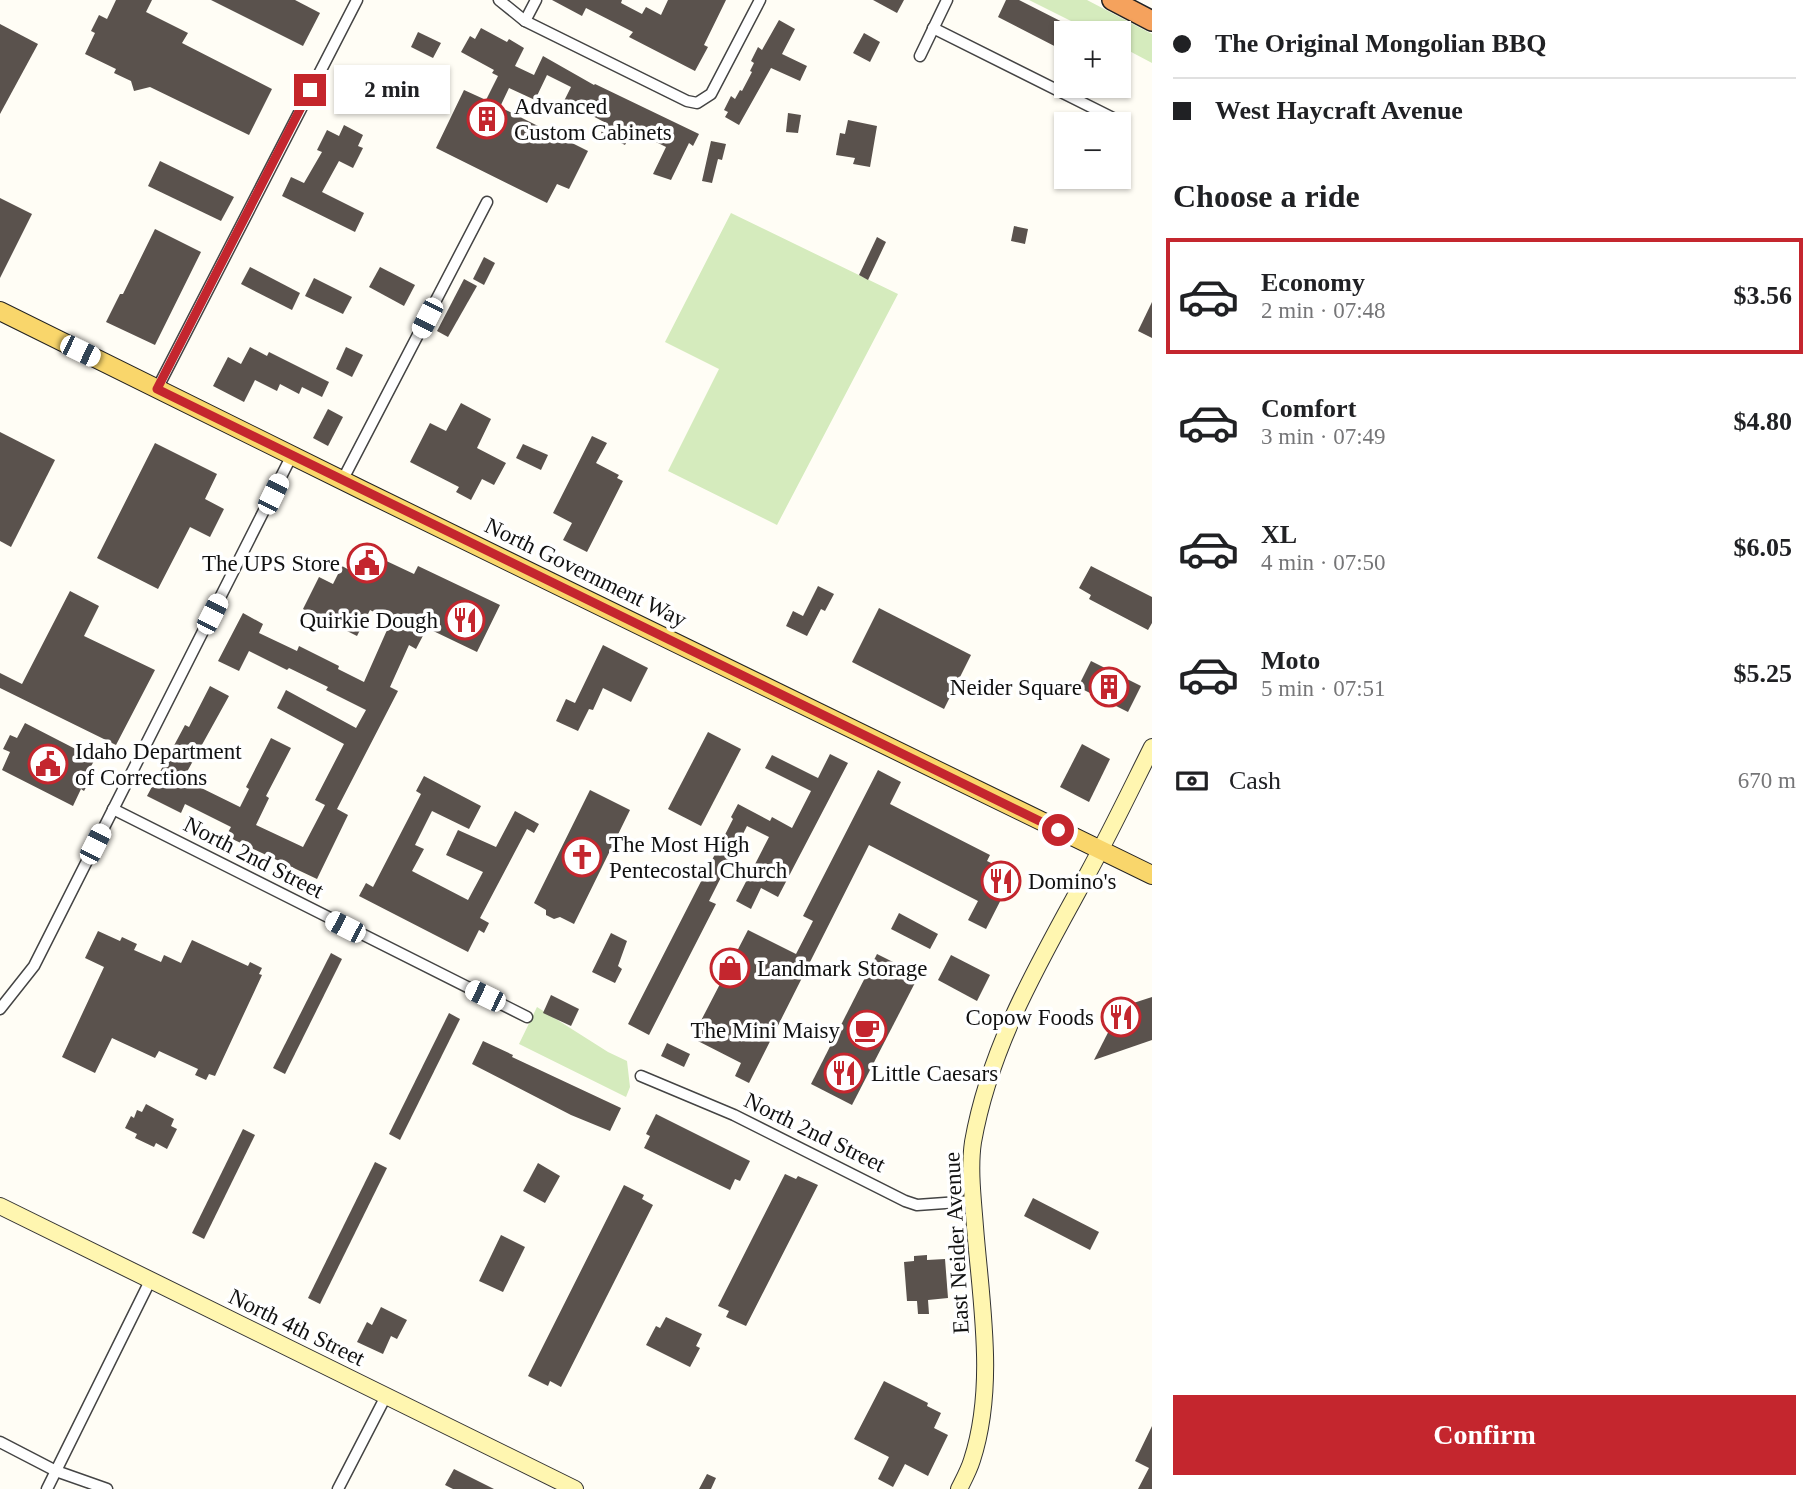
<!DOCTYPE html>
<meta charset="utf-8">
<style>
body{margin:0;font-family:"Times New Roman",serif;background:#f2f2f2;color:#202124;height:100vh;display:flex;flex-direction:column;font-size:26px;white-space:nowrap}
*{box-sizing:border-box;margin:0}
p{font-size:23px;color:#757577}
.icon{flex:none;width:38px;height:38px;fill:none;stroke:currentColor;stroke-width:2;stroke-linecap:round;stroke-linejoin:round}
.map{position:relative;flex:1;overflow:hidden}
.drawer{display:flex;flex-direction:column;background:#fff;width:665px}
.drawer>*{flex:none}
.top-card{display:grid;align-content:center;height:154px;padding:0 21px;background:#fff}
.controls{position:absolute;left:1054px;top:21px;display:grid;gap:14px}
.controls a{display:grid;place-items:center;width:77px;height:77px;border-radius:0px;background:#fff;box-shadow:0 2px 5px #0004;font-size:35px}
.end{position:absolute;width:32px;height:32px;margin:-16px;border:9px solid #c4262e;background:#fff;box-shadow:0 0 0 4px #fff}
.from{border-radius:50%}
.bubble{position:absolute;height:49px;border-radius:0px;background:#fff;box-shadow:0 2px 5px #0004;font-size:23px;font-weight:700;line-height:49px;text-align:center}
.car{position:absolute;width:21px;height:42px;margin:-21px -10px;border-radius:9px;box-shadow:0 0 5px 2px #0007;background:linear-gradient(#fff 24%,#345 0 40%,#fff 0 76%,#345 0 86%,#fff 0)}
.top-card b{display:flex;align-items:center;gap:24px;height:66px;font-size:26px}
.top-card b+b{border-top:2px solid #e0e0e0}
.top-card i{width:18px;height:18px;background:#202124}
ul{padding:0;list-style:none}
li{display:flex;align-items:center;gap:21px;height:116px;margin:0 14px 10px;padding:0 7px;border:4px solid transparent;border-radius:0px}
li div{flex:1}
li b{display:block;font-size:26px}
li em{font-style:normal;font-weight:700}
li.selected{border-color:#c4262e}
li>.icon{width:63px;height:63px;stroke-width:1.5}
h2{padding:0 21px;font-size:32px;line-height:84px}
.pay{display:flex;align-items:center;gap:18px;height:77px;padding:0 21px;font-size:26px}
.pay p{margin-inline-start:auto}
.primary-button{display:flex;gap:14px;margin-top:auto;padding:14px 21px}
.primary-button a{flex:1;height:80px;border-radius:0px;background:#c4262e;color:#fff;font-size:28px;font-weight:700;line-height:80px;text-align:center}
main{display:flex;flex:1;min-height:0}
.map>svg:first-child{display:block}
</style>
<main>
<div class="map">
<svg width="1152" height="1489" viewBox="0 0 1152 1489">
<rect width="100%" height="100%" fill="#fffdf5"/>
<g fill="#d5ebbd">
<polygon points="1029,0 1087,0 1152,34 1152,63 1118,45 1118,33 1095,33"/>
<polygon points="731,213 898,294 777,525 668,471 719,369 665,342"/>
<polygon points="537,1007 608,1052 627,1061 630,1087 626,1097 519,1044"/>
</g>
<g fill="#5a524d">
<polygon points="116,0 152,0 146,12 188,33 182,43 272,89 249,135 150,87 134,91 131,81 114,73 116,69 85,54 95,33 91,31 99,15 107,19"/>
<polygon points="211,0 295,0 320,13 303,46"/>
<polygon points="552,0 622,0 621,3 642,14 646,7 661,15 668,0 726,0 704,45 708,47 695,71 629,37 633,32 586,8 582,16"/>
<polygon points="873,0 904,0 897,13"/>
<polygon points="1006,0 1019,0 1084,33 1066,33 1066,52 998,17"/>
<polygon points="779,20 795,29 782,54 807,66 800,81 771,68 739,125 725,117 728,112 724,110 731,96 735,99 740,90 742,91 752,72 750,71 754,63 751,61 758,47 762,50"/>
<polygon points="0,24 38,44 0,114"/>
<polygon points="481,28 507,42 509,39 524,48 515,66 534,75 543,56 594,85 595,84 699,134 693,146 689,143 671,180 653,174 666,147 632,130 625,145 601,133 606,123 564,101 571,87 547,75 535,100 509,88 500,107 588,151 569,189 557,184 547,203 436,148 464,90 486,100 498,76 492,73 494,70 461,52 470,36 475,39"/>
<polygon points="418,32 441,43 433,58 411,47"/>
<polygon points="864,33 880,42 870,62 853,53"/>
<polygon points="788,113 801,115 798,133 786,132"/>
<polygon points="848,120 877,126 870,167 853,164 855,158 836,155 840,133 845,134"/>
<polygon points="344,125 363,135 358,146 363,148 353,168 339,161 322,192 364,213 355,232 282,196 291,177 304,183 322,152 317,150 327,130 339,136"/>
<polygon points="711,141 726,144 722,160 718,159 712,183 702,181"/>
<polygon points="160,161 234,197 221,221 148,186"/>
<polygon points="0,198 32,214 0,278"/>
<polygon points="1014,226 1028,229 1025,244 1011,241"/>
<polygon points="155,229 201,252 155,345 106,322 120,294 123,294"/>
<polygon points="877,237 886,242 868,280 859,275"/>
<polygon points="484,257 495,263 484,285 473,279"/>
<polygon points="250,267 300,293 292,310 241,284"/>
<polygon points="380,267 415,285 404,306 369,287"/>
<polygon points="314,278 352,297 343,314 305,296"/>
<polygon points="464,279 477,286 448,337 437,331"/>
<polygon points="1152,302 1152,338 1138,331"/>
<polygon points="250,347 267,356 269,352 329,382 322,397 302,387 299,394 280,384 277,391 255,380 244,402 213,386 228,357 241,364"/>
<polygon points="346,347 363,355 352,377 336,369"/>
<polygon points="461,403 491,419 477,448 506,463 494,485 482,479 471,500 456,492 459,487 410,462 430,423 446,431"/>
<polygon points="328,409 343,417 328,446 313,438"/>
<polygon points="0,432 55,460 11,547 0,541"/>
<polygon points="592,436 607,443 596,463 619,475 617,478 623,481 587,552 563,540 572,523 553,513"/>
<polygon points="155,443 217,474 205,499 224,509 210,537 190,527 158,589 97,558"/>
<polygon points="523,444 548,455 541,470 516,458"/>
<polygon points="363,550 414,574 418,566 500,605 477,652 427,628 416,649 409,645 390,687 398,691 337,809 348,815 317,879 226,836 231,827 185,804 181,813 147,796 185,725 189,727 210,686 229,696 183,779 240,807 249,789 246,787 271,738 291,748 266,796 269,798 256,825 303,847 325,805 315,800 344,744 277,708 286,690 356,728 366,710 326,690 328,687 289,668 287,670 249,651 239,671 218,661 243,613 263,624 259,633 297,651 299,646 339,666 338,669 364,682 391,621 370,610 357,636 303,609 319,577 333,584 342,566 353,572"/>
<polygon points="1091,566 1152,597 1152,623 1148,630 1089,599 1091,595 1079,588"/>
<polygon points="818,586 834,594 825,611 821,609 807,636 786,626 793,611 803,616"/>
<polygon points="70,591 99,606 84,636 155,670 116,745 0,688 0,673 22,684"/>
<polygon points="879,608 971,655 944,709 852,662"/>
<polygon points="603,645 648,668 631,702 603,688 593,710 589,709 578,731 556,721 566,699 575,703"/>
<polygon points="1091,661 1141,686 1128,712 1078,687"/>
<polygon points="25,723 95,759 88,772 93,775 84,791 81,789 73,806 2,770 10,752 3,749 10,735 17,738"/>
<polygon points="708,732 741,749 701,826 668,809"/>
<polygon points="1082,744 1110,759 1089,802 1060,787"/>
<polygon points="830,754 848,763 778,897 761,888 751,909 736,901 769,837 747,826 709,901 716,904 649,1035 628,1024 733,819 731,817 738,804 770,821 772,817 792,828 811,791 765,768 772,755 818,778"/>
<polygon points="878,770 901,782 890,804 990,855 987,861 1014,874 986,929 968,920 978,901 869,845 749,1083 735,1076 741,1063 692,1038 748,930 796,954 813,921 803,916"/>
<polygon points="424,776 481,806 469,829 432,811 415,845 424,849 412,871 468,900 483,872 446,855 458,830 496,847 515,811 539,824 534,833 527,829 480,918 489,923 484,933 479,930 468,952 359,896 366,883 373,887 421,794 416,791"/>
<polygon points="590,790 630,810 574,924 560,917 554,919 546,915 546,910 534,903"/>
<polygon points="899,913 938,934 930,949 891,929"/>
<polygon points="98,931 120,941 122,937 137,944 134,950 161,962 164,955 181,963 192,940 248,966 250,962 262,968 259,974 262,975 215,1076 209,1074 206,1080 195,1075 198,1069 159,1051 155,1058 112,1038 95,1073 62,1057 104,967 85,958"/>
<polygon points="611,933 627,941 618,966 622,969 615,983 592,972"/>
<polygon points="331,953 342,959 285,1074 273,1068"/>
<polygon points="877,954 919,975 852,1105 811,1084"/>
<polygon points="951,955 990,975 977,1001 938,980"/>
<polygon points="551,995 579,1009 571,1026 543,1013"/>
<polygon points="1152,997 1152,1040 1094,1060 1121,1007"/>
<polygon points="449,1013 460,1019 400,1140 389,1134"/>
<polygon points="483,1041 513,1055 512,1057 621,1108 610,1131 571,1115 472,1064"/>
<polygon points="667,1043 690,1054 684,1067 661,1056"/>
<polygon points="146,1104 174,1119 171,1126 177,1129 167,1149 156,1143 154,1147 135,1138 137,1134 125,1128 131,1116 134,1118 137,1110 142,1112"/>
<polygon points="656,1114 750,1161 740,1181 735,1179 730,1190 644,1148 650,1136 646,1134"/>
<polygon points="243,1129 255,1135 204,1239 192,1233"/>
<polygon points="375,1162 387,1168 320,1304 308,1298"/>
<polygon points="538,1163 560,1176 545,1203 523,1191"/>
<polygon points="785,1174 796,1179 798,1176 818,1185 746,1326 726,1317 729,1311 718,1306"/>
<polygon points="624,1185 644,1195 642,1199 653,1205 561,1387 550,1381 548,1386 528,1376"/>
<polygon points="1033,1198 1099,1232 1090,1250 1024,1216"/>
<polygon points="501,1235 525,1247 503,1292 479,1281"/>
<polygon points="927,1255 927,1260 945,1259 948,1298 928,1300 929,1314 918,1314 917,1301 907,1301 904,1262 914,1261 914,1256"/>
<polygon points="381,1307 407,1320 397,1339 391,1336 383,1354 357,1342 367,1322 372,1325"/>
<polygon points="666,1317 702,1334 696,1346 700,1348 690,1367 646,1345 656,1326 660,1328"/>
<polygon points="884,1381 928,1403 927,1406 941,1413 934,1428 948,1435 928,1476 905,1464 893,1487 878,1479 889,1457 854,1439"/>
<polygon points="1152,1426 1152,1489 1138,1489 1149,1468 1135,1461"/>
<polygon points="454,1469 494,1489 453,1489 445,1485"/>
<polygon points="707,1474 716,1478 711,1489 699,1489"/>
</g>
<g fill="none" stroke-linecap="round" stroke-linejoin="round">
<defs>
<g id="street">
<polyline points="499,0 525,21 687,101 697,103 711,94 760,0"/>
<polyline points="525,21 536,0"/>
<polyline points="933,28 1113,118"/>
<polyline points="920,56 947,0"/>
<polyline points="157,389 357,0"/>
<polyline points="342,481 487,202"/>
<polyline points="113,809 527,1017"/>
<polyline points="0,1009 34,966 292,455"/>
<polyline points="641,1076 734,1115 905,1201 917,1205 973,1201"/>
<polyline points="0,1442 56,1471 107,1489"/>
<polyline points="47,1489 151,1279"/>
<polyline points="338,1489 386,1396"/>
</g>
<g id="secondary">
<polyline points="0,1206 575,1489"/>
<path d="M 959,1489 C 964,1479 969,1470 972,1460 C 996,1386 981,1303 975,1227 C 973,1200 969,1169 973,1142 C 990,1045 1040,961 1087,875 C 1110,833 1131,789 1152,747"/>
</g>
<polyline id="primary" points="0,311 364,491 1152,875"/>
<polyline id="highway" points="1112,0 1152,21"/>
</defs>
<use href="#street" stroke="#444" stroke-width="13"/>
<use href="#secondary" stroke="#333" stroke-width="18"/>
<use href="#primary" stroke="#222" stroke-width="20"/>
<use href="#highway" stroke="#222" stroke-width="22"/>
<use href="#street" stroke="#fff" stroke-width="10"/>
<use href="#secondary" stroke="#fff6b0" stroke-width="16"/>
<use href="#primary" stroke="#f9d66b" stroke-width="18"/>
<use href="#highway" stroke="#f5a25d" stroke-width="19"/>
</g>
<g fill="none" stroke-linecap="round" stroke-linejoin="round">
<polyline stroke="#c4262e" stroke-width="9" points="310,90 157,389 1058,830"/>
</g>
<defs>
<symbol id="building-ring" viewBox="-11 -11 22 22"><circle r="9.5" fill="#fff" stroke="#c4262e" stroke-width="1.5"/><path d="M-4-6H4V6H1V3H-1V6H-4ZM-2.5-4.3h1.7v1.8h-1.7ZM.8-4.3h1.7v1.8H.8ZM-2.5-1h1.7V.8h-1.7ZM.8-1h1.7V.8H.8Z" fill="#c4262e"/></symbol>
<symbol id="civic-ring" viewBox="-11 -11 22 22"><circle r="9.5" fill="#fff" stroke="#c4262e" stroke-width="1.5"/><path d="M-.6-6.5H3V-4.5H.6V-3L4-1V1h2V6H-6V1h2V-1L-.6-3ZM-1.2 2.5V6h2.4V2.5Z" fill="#c4262e"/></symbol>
<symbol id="restaurant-ring" viewBox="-11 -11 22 22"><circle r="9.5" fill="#fff" stroke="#c4262e" stroke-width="1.5"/><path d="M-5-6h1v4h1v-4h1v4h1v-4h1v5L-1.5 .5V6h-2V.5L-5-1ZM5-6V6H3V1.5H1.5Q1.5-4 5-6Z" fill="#c4262e"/></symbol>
<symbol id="church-ring" viewBox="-11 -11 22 22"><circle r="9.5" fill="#fff" stroke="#c4262e" stroke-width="1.5"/><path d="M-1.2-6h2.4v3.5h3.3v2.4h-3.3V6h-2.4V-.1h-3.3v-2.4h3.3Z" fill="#c4262e"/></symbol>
<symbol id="shop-ring" viewBox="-11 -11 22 22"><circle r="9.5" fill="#fff" stroke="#c4262e" stroke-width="1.5"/><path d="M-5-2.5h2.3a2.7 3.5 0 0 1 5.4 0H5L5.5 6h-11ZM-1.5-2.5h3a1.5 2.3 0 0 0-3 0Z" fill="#c4262e"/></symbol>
<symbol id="cafe-ring" viewBox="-11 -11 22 22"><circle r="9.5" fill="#fff" stroke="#c4262e" stroke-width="1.5"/><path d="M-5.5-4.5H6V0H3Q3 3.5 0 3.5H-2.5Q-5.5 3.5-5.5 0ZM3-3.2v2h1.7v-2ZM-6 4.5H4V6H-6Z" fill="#c4262e"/></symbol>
</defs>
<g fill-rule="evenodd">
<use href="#building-ring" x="465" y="97" width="44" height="44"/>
<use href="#civic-ring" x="345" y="541" width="44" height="44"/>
<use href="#restaurant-ring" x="443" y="598" width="44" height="44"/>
<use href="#building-ring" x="1087" y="665" width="44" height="44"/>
<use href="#civic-ring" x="26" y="742" width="44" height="44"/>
<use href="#church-ring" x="560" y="835" width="44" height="44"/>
<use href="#restaurant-ring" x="979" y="859" width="44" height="44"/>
<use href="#shop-ring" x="708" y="946" width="44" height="44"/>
<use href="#restaurant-ring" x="1099" y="995" width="44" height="44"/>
<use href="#cafe-ring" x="845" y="1008" width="44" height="44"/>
<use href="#restaurant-ring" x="822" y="1051" width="44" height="44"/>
</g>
<g text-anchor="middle" stroke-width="7" stroke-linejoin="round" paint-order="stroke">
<g font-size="23" fill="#111" stroke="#fff" text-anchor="start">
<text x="514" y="114">Advanced<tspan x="514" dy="26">Custom Cabinets</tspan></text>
<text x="340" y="571" text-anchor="end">The UPS Store</text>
<text x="438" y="628" text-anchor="end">Quirkie Dough</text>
<text x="1082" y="695" text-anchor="end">Neider Square</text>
<text x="75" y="759">Idaho Department<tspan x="75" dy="26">of Corrections</tspan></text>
<text x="609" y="852">The Most High<tspan x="609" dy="26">Pentecostal Church</tspan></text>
<text x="1028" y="889">Domino's</text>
<text x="757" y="976">Landmark Storage</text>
<text x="1094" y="1025" text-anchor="end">Copow Foods</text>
<text x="840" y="1038" text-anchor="end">The Mini Maisy</text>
<text x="871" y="1081">Little Caesars</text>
</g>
<g font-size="23" fill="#111" stroke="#fff">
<text transform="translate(586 572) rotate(26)" y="8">North Government Way</text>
<text transform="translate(254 857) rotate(27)" y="8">North 2nd Street</text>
<text transform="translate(815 1132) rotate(26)" y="8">North 2nd Street</text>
<text transform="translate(956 1243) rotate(-93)" y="8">East Neider Avenue</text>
<text transform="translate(297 1327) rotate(26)" y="8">North 4th Street</text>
</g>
</g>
</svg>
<div class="controls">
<a>+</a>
<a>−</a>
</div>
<i class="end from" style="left:1058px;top:830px"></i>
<i class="end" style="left:310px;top:90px"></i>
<div class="bubble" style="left:334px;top:65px;width:116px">2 min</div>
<i class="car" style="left:427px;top:318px;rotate:207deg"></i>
<i class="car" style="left:80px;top:351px;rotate:116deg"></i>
<i class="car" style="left:273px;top:494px;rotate:26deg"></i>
<i class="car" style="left:212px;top:614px;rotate:27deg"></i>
<i class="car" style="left:95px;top:844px;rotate:27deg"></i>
<i class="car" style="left:345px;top:927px;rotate:297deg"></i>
<i class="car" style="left:485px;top:996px;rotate:296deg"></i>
</div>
<section class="drawer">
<div class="top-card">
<b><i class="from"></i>The Original Mongolian BBQ</b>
<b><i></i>West Haycraft Avenue</b>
</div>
<h2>Choose a ride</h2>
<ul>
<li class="selected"><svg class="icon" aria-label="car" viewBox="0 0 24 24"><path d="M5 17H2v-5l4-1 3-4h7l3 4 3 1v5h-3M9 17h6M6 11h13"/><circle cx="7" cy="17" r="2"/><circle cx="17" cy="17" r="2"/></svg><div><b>Economy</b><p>2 min · 07:48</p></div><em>$3.56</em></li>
<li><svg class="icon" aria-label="car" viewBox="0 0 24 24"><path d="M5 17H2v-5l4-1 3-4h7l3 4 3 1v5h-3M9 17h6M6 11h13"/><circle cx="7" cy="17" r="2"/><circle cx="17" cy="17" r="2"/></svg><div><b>Comfort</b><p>3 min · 07:49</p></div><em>$4.80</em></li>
<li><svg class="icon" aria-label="car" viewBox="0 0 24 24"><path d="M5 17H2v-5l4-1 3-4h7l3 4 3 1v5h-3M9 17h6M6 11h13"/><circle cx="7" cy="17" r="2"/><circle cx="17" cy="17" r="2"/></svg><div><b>XL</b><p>4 min · 07:50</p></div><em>$6.05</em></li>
<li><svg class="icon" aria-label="car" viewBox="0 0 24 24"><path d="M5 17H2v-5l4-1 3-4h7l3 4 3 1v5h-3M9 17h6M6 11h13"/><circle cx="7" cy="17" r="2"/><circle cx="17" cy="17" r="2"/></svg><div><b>Moto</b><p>5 min · 07:51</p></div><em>$5.25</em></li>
</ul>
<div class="pay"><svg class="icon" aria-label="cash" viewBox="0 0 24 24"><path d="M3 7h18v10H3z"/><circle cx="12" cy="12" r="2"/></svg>Cash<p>670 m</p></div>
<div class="primary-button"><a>Confirm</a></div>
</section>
</main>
